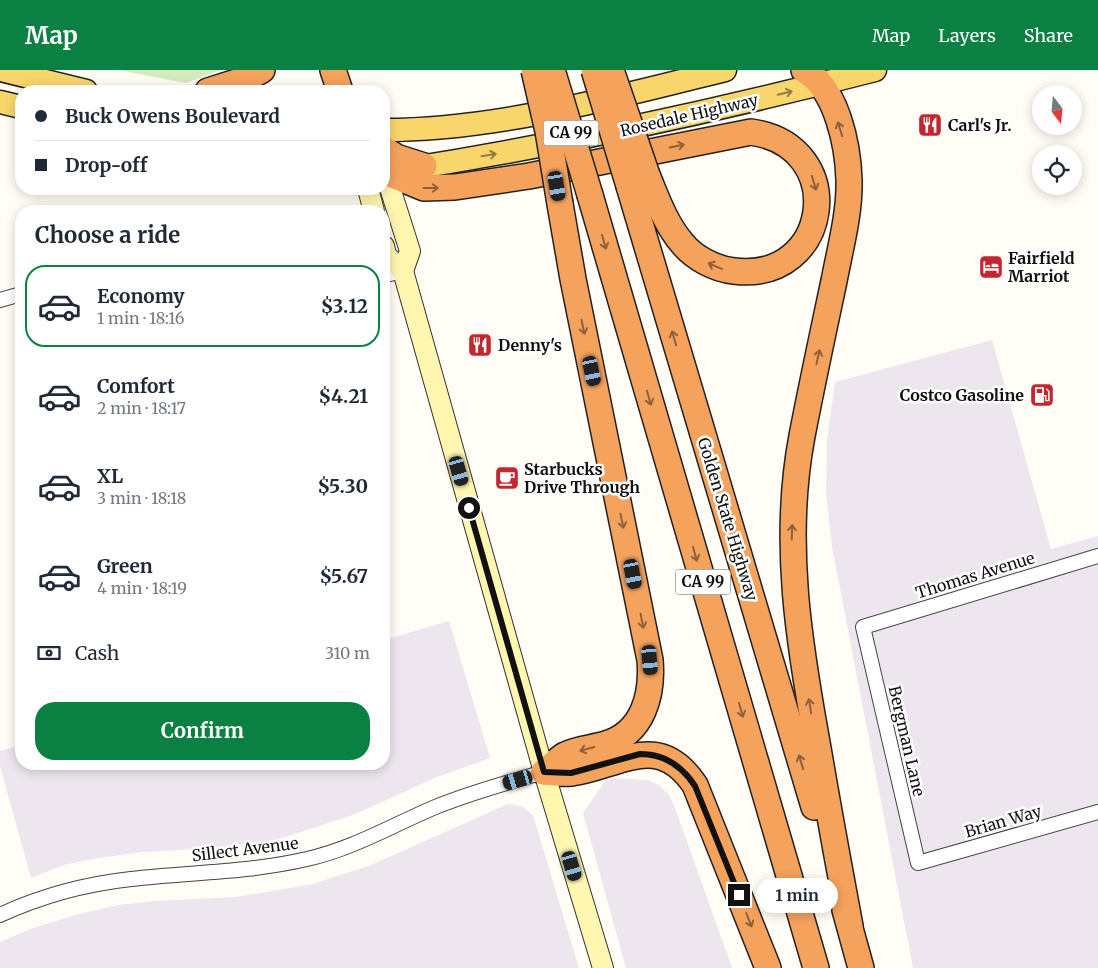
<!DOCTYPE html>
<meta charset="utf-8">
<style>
body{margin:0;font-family:Merriweather,serif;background:#f6f6f7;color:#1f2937;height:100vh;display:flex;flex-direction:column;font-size:19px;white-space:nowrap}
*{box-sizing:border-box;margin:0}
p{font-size:16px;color:#747a83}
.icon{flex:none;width:28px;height:28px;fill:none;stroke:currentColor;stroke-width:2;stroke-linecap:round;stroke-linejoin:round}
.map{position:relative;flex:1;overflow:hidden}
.details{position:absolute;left:15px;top:135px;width:375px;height:565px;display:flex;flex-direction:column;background:#fff;border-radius:20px;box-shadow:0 2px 12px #0003}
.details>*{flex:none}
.hud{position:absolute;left:15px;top:15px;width:375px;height:110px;border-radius:20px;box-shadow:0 2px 12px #0003;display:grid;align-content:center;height:110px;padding:0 20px;background:#fff}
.needle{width:32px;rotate:164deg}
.tools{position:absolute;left:1032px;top:15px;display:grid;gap:10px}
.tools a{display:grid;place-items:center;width:50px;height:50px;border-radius:50%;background:#fff;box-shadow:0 2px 12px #0003;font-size:25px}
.end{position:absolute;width:22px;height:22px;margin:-11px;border:6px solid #111;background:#fff;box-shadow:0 0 0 2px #fff}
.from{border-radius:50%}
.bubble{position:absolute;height:35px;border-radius:18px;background:#fff;box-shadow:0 2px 12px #0003;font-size:16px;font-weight:700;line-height:35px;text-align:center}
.car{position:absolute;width:15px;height:30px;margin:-15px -8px;border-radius:6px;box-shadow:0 0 4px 1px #0007;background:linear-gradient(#222 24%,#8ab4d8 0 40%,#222 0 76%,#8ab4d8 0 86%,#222 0)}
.hud b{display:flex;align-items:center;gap:18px;height:48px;font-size:19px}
.hud b+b{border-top:1px solid #e0e1e3}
.hud i{width:12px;height:12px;background:#1f2937}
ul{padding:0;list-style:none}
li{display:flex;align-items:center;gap:15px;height:82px;margin:0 10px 8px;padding:0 10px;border:2px solid transparent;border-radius:20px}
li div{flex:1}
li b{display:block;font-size:19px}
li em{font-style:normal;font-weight:700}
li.selected{border-color:#0b8043}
li>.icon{width:45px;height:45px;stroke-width:1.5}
h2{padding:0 20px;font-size:22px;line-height:60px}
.pay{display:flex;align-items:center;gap:12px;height:55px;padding:0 20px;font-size:19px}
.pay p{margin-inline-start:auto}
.action{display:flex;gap:10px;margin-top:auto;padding:10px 20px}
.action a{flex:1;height:58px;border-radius:20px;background:#0b8043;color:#fff;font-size:20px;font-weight:700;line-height:58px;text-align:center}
header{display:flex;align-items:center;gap:30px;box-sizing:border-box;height:70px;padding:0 25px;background:#0b8043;color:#fff}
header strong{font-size:24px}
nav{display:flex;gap:28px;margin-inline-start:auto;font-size:18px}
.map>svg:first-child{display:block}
</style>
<header>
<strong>Map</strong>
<nav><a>Map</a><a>Layers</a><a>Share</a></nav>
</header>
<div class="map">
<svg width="1098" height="898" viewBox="0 0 1098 898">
<rect width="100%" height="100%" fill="#fffdf5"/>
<g fill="#eee6ef">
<polygon points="992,270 1051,479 1098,466 1098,898 913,898 832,477 826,424 827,370 835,312"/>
<polygon points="449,551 490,688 437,707 353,745 279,769 217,778 143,782 98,788 64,795 31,808 0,696 0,681 21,675 21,694 384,694 384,570"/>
<polygon points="613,708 647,710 659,715 668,724 674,735 732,898 626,898 583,743 605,711"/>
<polygon points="508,734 523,737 533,745 579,898 0,898 0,872 33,858 75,845 118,835 155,831 236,827 313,814 371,795"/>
</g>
<polygon fill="#d5ebbd" points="118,0 221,0 186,13"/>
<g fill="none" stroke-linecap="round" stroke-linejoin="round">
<defs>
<g id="street">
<polyline points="384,203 386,205 403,201"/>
<polyline points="0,230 21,224"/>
<polyline points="1098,486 863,557 918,793 1098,742"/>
<path d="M 0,845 C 41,826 86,814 131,809 C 191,802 246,803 307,789 C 352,779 391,756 433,738 C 469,723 506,713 544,702"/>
</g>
<g id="secondary">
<polyline points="385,102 410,181 403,201"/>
<polyline points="368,119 374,141"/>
<polyline points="384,176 386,185 403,201 544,702 603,898"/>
</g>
<g id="primary">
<polyline points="1,0 86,21"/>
<polyline points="0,32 21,37"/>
<path d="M 384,60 C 496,60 617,27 725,0"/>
<path d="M 407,99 C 565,74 720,40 875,0"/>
</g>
<g id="highway">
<polyline points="333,0 340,21"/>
<path d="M 804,0 C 837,18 848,76 849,110 C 850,143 840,179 834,211 C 823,263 812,314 802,366 C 782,471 799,574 818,678 C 828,737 839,797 850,856"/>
<polyline points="208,21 246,9 262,0"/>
<polyline points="384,79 396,87 424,96"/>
<path d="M 385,102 L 424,118 L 455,117 L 529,106 L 751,62 C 850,76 831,213 734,201 C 715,199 694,188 682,173 C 665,153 657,129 647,105"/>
<polyline points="629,116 814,737"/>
<polyline points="590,125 816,898"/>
<path d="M 544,702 C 551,697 558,689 565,685 C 576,679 593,678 606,674 C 643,663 653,625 650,590 L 573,209 L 560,134"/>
<path d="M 544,702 C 553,703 563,704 572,703 C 620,696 658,660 695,715 L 768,898"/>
<polyline points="845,840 861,898"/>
</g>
</defs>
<use href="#street" stroke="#444" stroke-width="16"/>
<use href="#secondary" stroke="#333" stroke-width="22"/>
<use href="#primary" stroke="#222" stroke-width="25"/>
<use href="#highway" stroke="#222" stroke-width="28"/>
<use href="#street" stroke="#fff" stroke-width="14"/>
<use href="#secondary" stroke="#fff6b0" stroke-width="20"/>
<use href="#primary" stroke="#f9d66b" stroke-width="22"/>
<use href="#highway" stroke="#f5a25d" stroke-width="25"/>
<defs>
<g id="highway-bridge">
<polyline points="534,0 548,61 560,134"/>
<polyline points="552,0 590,125"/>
<polyline points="594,0 629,116"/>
<polyline points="612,3 647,105"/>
</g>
</defs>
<use href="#highway-bridge" stroke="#222" stroke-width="28" stroke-linecap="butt"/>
<use href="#highway-bridge" stroke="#f5a25d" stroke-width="25"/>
</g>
<defs><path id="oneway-shaft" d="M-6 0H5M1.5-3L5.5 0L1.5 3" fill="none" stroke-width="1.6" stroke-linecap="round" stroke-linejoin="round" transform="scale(1.25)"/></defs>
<g stroke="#917d42">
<use href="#oneway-shaft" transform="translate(785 23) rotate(-14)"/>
<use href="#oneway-shaft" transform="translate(489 85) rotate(-9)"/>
</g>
<g stroke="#8e613b">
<use href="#oneway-shaft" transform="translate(840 59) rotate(-107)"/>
<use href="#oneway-shaft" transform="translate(677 76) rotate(-11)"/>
<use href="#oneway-shaft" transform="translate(814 113) rotate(73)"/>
<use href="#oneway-shaft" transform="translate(431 118)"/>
<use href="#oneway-shaft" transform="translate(604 172) rotate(74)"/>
<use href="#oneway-shaft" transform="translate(715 196) rotate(-157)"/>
<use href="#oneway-shaft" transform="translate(583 257) rotate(78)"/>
<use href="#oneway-shaft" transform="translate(674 268) rotate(-107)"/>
<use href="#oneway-shaft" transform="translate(818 287) rotate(-78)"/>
<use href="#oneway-shaft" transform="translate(649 328) rotate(74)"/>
<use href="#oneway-shaft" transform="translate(622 451) rotate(78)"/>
<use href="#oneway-shaft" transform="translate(792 462) rotate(-88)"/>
<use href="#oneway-shaft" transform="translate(695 484) rotate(74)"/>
<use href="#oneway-shaft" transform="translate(642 551) rotate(79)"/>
<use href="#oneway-shaft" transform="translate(810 636) rotate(-99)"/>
<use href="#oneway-shaft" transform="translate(741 640) rotate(74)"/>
<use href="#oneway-shaft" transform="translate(587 679) rotate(165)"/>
<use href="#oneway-shaft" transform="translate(801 692) rotate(-107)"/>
<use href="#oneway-shaft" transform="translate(749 850) rotate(69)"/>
</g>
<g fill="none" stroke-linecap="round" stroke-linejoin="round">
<path stroke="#111" stroke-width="6" d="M 469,438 L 544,702 L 571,703 L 640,684 C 664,684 682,696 695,716 L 739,825"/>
</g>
<defs>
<symbol id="restaurant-square" viewBox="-11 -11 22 22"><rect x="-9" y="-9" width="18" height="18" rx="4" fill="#c4262e" stroke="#fff"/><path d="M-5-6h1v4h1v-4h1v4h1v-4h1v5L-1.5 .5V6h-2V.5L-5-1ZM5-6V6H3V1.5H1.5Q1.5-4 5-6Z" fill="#fff"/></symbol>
<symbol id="hotel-square" viewBox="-11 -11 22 22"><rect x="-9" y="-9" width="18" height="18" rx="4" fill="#c4262e" stroke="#fff"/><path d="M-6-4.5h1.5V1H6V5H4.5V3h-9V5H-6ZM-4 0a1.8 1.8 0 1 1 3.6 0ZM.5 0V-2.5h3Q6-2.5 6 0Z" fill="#fff"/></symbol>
<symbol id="fuel-square" viewBox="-11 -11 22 22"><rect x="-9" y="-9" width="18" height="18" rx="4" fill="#c4262e" stroke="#fff"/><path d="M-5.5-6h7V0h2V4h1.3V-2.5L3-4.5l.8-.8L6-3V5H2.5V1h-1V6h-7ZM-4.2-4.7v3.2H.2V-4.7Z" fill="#fff"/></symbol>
<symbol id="cafe-square" viewBox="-11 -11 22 22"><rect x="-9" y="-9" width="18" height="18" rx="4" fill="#c4262e" stroke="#fff"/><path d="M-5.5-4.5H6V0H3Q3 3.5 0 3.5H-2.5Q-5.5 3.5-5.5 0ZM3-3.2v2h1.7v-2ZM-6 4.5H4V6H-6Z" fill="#fff"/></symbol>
</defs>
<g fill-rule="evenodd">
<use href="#restaurant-square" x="916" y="41" width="28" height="28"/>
<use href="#hotel-square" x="977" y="183" width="28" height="28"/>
<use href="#restaurant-square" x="466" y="261" width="28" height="28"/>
<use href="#fuel-square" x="1028" y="311" width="28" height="28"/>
<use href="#cafe-square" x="493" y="394" width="28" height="28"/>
</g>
<g text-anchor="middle" stroke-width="5" stroke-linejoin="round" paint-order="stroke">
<g fill="#fff" stroke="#585858" stroke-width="1">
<rect x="543.5" y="50.5" width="55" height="25" rx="4"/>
<rect x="675.5" y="499.5" width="55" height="25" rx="4"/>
</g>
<g font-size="15" font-weight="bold" fill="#111">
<text x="571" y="68">CA 99</text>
<text x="703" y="517">CA 99</text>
</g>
<g font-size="16" fill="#111" stroke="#fff">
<text transform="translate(689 45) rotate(-13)" y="6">Rosedale Highway</text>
<text transform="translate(728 449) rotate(73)" y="6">Golden State Highway</text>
<text transform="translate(975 505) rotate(-17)" y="6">Thomas Avenue</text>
<text transform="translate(907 671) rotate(77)" y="6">Bergman Lane</text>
<text transform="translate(1003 751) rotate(-16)" y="6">Brian Way</text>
<text transform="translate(245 779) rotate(-7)" y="6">Sillect Avenue</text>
</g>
<g font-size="16" font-weight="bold" fill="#111" stroke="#fff" text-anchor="start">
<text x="948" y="61">Carl's Jr.</text>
<text x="1008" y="194">Fairfield<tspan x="1008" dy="18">Marriot</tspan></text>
<text x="498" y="281">Denny's</text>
<text x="1024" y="331" text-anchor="end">Costco Gasoline</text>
<text x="524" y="405">Starbucks<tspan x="524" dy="18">Drive Through</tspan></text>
</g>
</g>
</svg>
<div class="tools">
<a><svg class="needle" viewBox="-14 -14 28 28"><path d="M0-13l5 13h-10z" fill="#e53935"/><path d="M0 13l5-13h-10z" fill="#747a83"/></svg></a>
<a><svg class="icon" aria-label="locate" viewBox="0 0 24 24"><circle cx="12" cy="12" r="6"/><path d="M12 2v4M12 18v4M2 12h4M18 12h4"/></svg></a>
</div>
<i class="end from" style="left:469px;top:438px"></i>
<i class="end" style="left:739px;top:825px"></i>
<div class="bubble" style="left:756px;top:808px;width:82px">1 min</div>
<i class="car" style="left:557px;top:116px;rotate:170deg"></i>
<i class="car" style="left:592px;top:301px;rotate:168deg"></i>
<i class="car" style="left:459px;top:401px;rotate:164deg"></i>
<i class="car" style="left:633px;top:504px;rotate:169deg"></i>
<i class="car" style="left:650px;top:590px;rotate:175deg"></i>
<i class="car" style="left:518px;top:710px;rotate:254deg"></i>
<i class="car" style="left:572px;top:796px;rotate:163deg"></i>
<div class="hud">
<b><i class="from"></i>Buck Owens Boulevard</b>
<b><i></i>Drop-off</b>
</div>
<section class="details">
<h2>Choose a ride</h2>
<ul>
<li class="selected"><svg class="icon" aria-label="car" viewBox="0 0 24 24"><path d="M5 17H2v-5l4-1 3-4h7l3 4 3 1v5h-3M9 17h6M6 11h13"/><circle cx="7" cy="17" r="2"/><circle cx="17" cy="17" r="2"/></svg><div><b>Economy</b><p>1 min · 18:16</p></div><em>$3.12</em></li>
<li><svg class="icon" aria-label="car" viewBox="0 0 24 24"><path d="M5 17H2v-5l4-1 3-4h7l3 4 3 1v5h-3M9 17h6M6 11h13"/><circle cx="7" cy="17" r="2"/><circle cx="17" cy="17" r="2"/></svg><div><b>Comfort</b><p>2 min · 18:17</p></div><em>$4.21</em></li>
<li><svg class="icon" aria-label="car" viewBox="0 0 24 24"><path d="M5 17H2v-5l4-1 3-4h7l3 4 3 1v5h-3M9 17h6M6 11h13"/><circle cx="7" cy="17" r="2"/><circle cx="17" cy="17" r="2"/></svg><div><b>XL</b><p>3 min · 18:18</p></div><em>$5.30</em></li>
<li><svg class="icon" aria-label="car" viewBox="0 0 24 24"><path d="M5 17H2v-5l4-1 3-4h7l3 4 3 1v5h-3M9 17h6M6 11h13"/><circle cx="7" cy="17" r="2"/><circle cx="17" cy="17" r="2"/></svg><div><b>Green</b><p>4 min · 18:19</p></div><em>$5.67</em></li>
</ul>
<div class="pay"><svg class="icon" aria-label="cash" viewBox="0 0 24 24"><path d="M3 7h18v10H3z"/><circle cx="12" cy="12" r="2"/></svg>Cash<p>310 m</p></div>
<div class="action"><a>Confirm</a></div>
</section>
</div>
